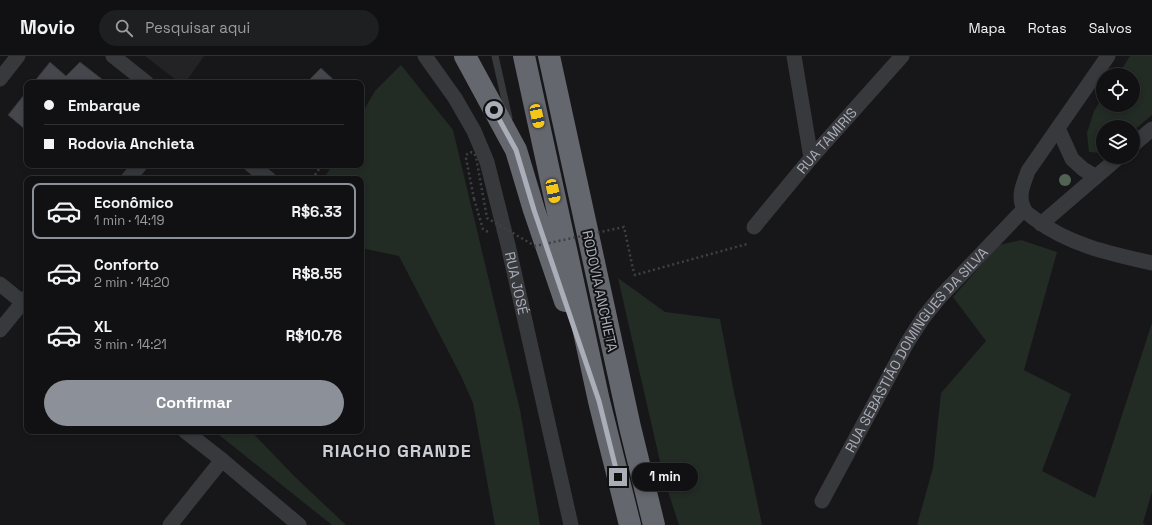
<!DOCTYPE html>
<html lang="pt">
<meta charset="utf-8">
<style>
body{margin:0;font-family:"Space Grotesk",sans-serif;background:#1e1f21;color:#f1f3f6;height:100vh;display:flex;flex-direction:column;font-size:15px;white-space:nowrap}
*{box-sizing:border-box;margin:0}
p{font-size:13px;color:#9c9da0}
.icon{flex:none;width:22px;height:22px;fill:none;stroke:currentColor;stroke-width:2;stroke-linecap:round;stroke-linejoin:round}
.map{position:relative;flex:1;overflow:hidden}
.panel{position:absolute;left:24px;top:120px;width:340px;height:258px;display:flex;flex-direction:column;background:#111113;border-radius:8px;box-shadow:0 2px 6px #0003,0 0 0 1px #303133}
.panel>*{flex:none}
.guide{position:absolute;left:24px;top:24px;width:340px;height:88px;border-radius:8px;box-shadow:0 2px 6px #0003,0 0 0 1px #303133;display:grid;align-content:center;height:88px;padding:0 20px;background:#111113}
.controls{position:absolute;left:1096px;top:12px;display:grid;gap:8px}
.controls a{display:grid;place-items:center;width:44px;height:44px;border-radius:50%;background:#111113;box-shadow:0 2px 6px #0003,0 0 0 1px #303133;font-size:20px}
.end{position:absolute;width:18px;height:18px;margin:-9px;border:5px solid #aaaeb8;background:#111;box-shadow:0 0 0 2px #111}
.from{border-radius:50%}
.bubble{position:absolute;height:28px;border-radius:14px;background:#111113;box-shadow:0 2px 6px #0003,0 0 0 1px #303133;font-size:13px;font-weight:700;line-height:28px;text-align:center}
.car{position:absolute;width:12px;height:24px;margin:-12px -6px;border-radius:5px;box-shadow:0 0 3px 1px #0007;background:linear-gradient(#f5c518 24%,#345 0 40%,#f5c518 0 76%,#345 0 86%,#f5c518 0)}
.guide b{display:flex;align-items:center;gap:14px;height:38px;font-size:15px}
.guide b+b{border-top:1px solid #303133}
.guide i{width:10px;height:10px;background:#f1f3f6}
ul{padding:7px 0 0;list-style:none}
li{display:flex;align-items:center;gap:12px;height:56px;margin:0 8px 6px;padding:0 12px;border:2px solid transparent;border-radius:8px}
li div{flex:1}
li b{display:block;font-size:15px}
li em{font-style:normal;font-weight:700}
li.current{border-color:#8c9099}
li>.icon{width:36px;height:36px;stroke-width:1.5}
.cta{display:flex;gap:8px;margin-top:auto;padding:8px 20px}
.cta a{flex:1;height:46px;border-radius:24px;background:#8c9099;color:#fff;font-size:16px;font-weight:700;line-height:46px;text-align:center}
header{display:flex;align-items:center;gap:24px;box-sizing:border-box;height:56px;padding:0 20px;background:#111113;border-bottom:1px solid #303133}
header strong{font-size:19px}
nav{display:flex;gap:22px;margin-inline-start:auto;font-size:14px}
.search{width:280px;height:36px;background:#1e1f21;display:flex;align-items:center;gap:10px;box-sizing:border-box;padding:0 14px;border-radius:22px;color:#9c9da0;font-size:15px}
.map>svg:first-child{display:block}
</style>
<header>
<strong>Movio</strong>
<div class="search"><svg class="icon" aria-label="search" viewBox="0 0 24 24"><circle cx="10" cy="10" r="6"/><path d="M15 15l6 6"/></svg>Pesquisar aqui</div>
<nav><a>Mapa</a><a>Rotas</a><a>Salvos</a></nav>
</header>
<div class="map">
<svg width="1152" height="469" viewBox="0 0 1152 469">
<rect width="100%" height="100%" fill="#171719"/>
<polygon fill="#232326" points="145,0 204,0 185,27 180,27"/>
<g fill="#232b25">
<polygon points="1130,0 1152,0 1152,59 1133,75 1133,71 1103,71 1103,97 1089,96 1087,77 1094,55 1103,41 1103,49 1133,49 1133,19 1118,19"/>
<polygon points="401,9 453,74 520,354 540,469 495,469 473,347 461,320 399,200 361,192 361,123 324,123 332,109 361,109 361,59 375,35"/>
<polygon points="1021,184 1057,196 1024,314 1071,338 1042,415 1095,442 1152,267 1152,436 1143,467 1146,469 917,469 933,412 941,337 986,285 953,241 999,189"/>
<polygon points="618,222 665,256 720,263 733,331 762,469 679,469 664,423"/>
<polygon points="214,375 251,375 294,420 346,469 332,469"/>
</g>
<g fill="#46474c" stroke="#313135">
<polygon points="50,6 66,20 80,6 107,27 33,27"/>
<polygon points="321,12 337,27 306,27"/>
<polygon points="27,35 27,75 8,59"/>
</g>
<g fill="none" stroke-linecap="round" stroke-linejoin="round">
<g stroke="#3e4044" stroke-width="2.5" stroke-dasharray="2 3" stroke-linecap="butt">
<polyline points="357,27 358,23"/>
<polyline points="312,123 322,109"/>
<polyline points="474,143 483,173 488,176"/>
<polyline points="633,213 635,219 747,188 748,186"/>
</g>
<polyline stroke="#38393d" stroke-width="7" points="495,0 509,62"/>
<g stroke="#38393d" stroke-width="15">
<polyline points="113,0 147,27"/>
<path id="s1" d="M 425,0 L 455,42 L 474,75 L 487,106 L 508,189 L 571,469"/>
<polyline points="794,0 811,102"/>
<path d="M 1108,0 L 1028,115 C 1024,127 1017,140 1024,153 C 1026,157 1031,160 1035,163 C 1069,189 1111,198 1152,207"/>
<polyline points="0,23 18,0"/>
<polyline points="1058,72 1072,103 1083,113 1096,121"/>
<polyline points="1133,89 1152,73"/>
<polyline points="251,109 269,123"/>
<polyline points="128,123 140,109"/>
<polyline points="1041,168 1119,101"/>
<path id="s2" d="M 754,171 L 811,102 L 902,0"/>
<polyline points="0,228 27,250"/>
<polyline points="0,274 27,241"/>
<polyline points="185,375 222,404 299,469"/>
<path id="s3" d="M 822,445 L 907,287 L 923,262 L 940,241 L 1024,153"/>
<polyline points="170,469 222,404"/>
</g>
<g stroke="#65676e" stroke-width="22">
<polyline points="465,0 516,94 534,154 565,245"/>
<polyline points="524,0 599,345 630,469"/>
<polyline points="549,0 630,371 654,469"/>
</g>
<polyline stroke="#3e4044" stroke-width="2.5" stroke-dasharray="2 3" stroke-linecap="butt" points="474,143 466,102 466,99 470,96 474,97 476,101 487,162 535,190 624,171 633,213"/>
</g>
<circle fill="#526356" cx="1065" cy="124" r="6"/>
<g fill="none" stroke-linecap="round" stroke-linejoin="round">
<polyline stroke="#aaaeb8" stroke-width="5" points="494,54 516,94 534,154 599,345 618,421"/>
</g>
<g text-anchor="middle" stroke-width="4" stroke-linejoin="round" paint-order="stroke">
<g font-size="14" fill="#aaaeb8" stroke="#121214">
<text dy="5" stroke="none"><textPath href="#s2" startOffset="113">RUA TAMIRIS</textPath></text>
<text dy="5" stroke="none"><textPath href="#s1" startOffset="248">RUA JOSÉ</textPath></text>
<text transform="translate(600 235) rotate(78)" y="5">RODOVIA ANCHIETA</text>
<text dy="5" stroke="none"><textPath href="#s3" startOffset="179">RUA SEBASTIÃO DOMINGUES DA SILVA</textPath></text>
</g>
<g font-size="18" font-weight="bold" letter-spacing="1" fill="#cbcdd4" stroke="#121214">
<text x="397" y="401">RIACHO GRANDE</text>
</g>
</g>
</svg>
<div class="controls">
<a><svg class="icon" aria-label="locate" viewBox="0 0 24 24"><circle cx="12" cy="12" r="6"/><path d="M12 2v4M12 18v4M2 12h4M18 12h4"/></svg></a>
<a><svg class="icon" aria-label="layers" viewBox="0 0 24 24"><path d="M12 4l9 5-9 5-9-5zM3 14l9 5 9-5"/></svg></a>
</div>
<i class="end from" style="left:494px;top:54px"></i>
<i class="end" style="left:618px;top:421px"></i>
<div class="bubble" style="left:632px;top:407px;width:66px">1 min</div>
<i class="car" style="left:537px;top:60px;rotate:168deg"></i>
<i class="car" style="left:553px;top:135px;rotate:168deg"></i>
<div class="guide">
<b><i class="from"></i>Embarque</b>
<b><i></i>Rodovia Anchieta</b>
</div>
<section class="panel">
<ul>
<li class="current"><svg class="icon" aria-label="car" viewBox="0 0 24 24"><path d="M5 17H2v-5l4-1 3-4h7l3 4 3 1v5h-3M9 17h6M6 11h13"/><circle cx="7" cy="17" r="2"/><circle cx="17" cy="17" r="2"/></svg><div><b>Econômico</b><p>1 min · 14:19</p></div><em>R$6.33</em></li>
<li><svg class="icon" aria-label="car" viewBox="0 0 24 24"><path d="M5 17H2v-5l4-1 3-4h7l3 4 3 1v5h-3M9 17h6M6 11h13"/><circle cx="7" cy="17" r="2"/><circle cx="17" cy="17" r="2"/></svg><div><b>Conforto</b><p>2 min · 14:20</p></div><em>R$8.55</em></li>
<li><svg class="icon" aria-label="car" viewBox="0 0 24 24"><path d="M5 17H2v-5l4-1 3-4h7l3 4 3 1v5h-3M9 17h6M6 11h13"/><circle cx="7" cy="17" r="2"/><circle cx="17" cy="17" r="2"/></svg><div><b>XL</b><p>3 min · 14:21</p></div><em>R$10.76</em></li>
</ul>
<div class="cta"><a>Confirmar</a></div>
</section>
</div>
